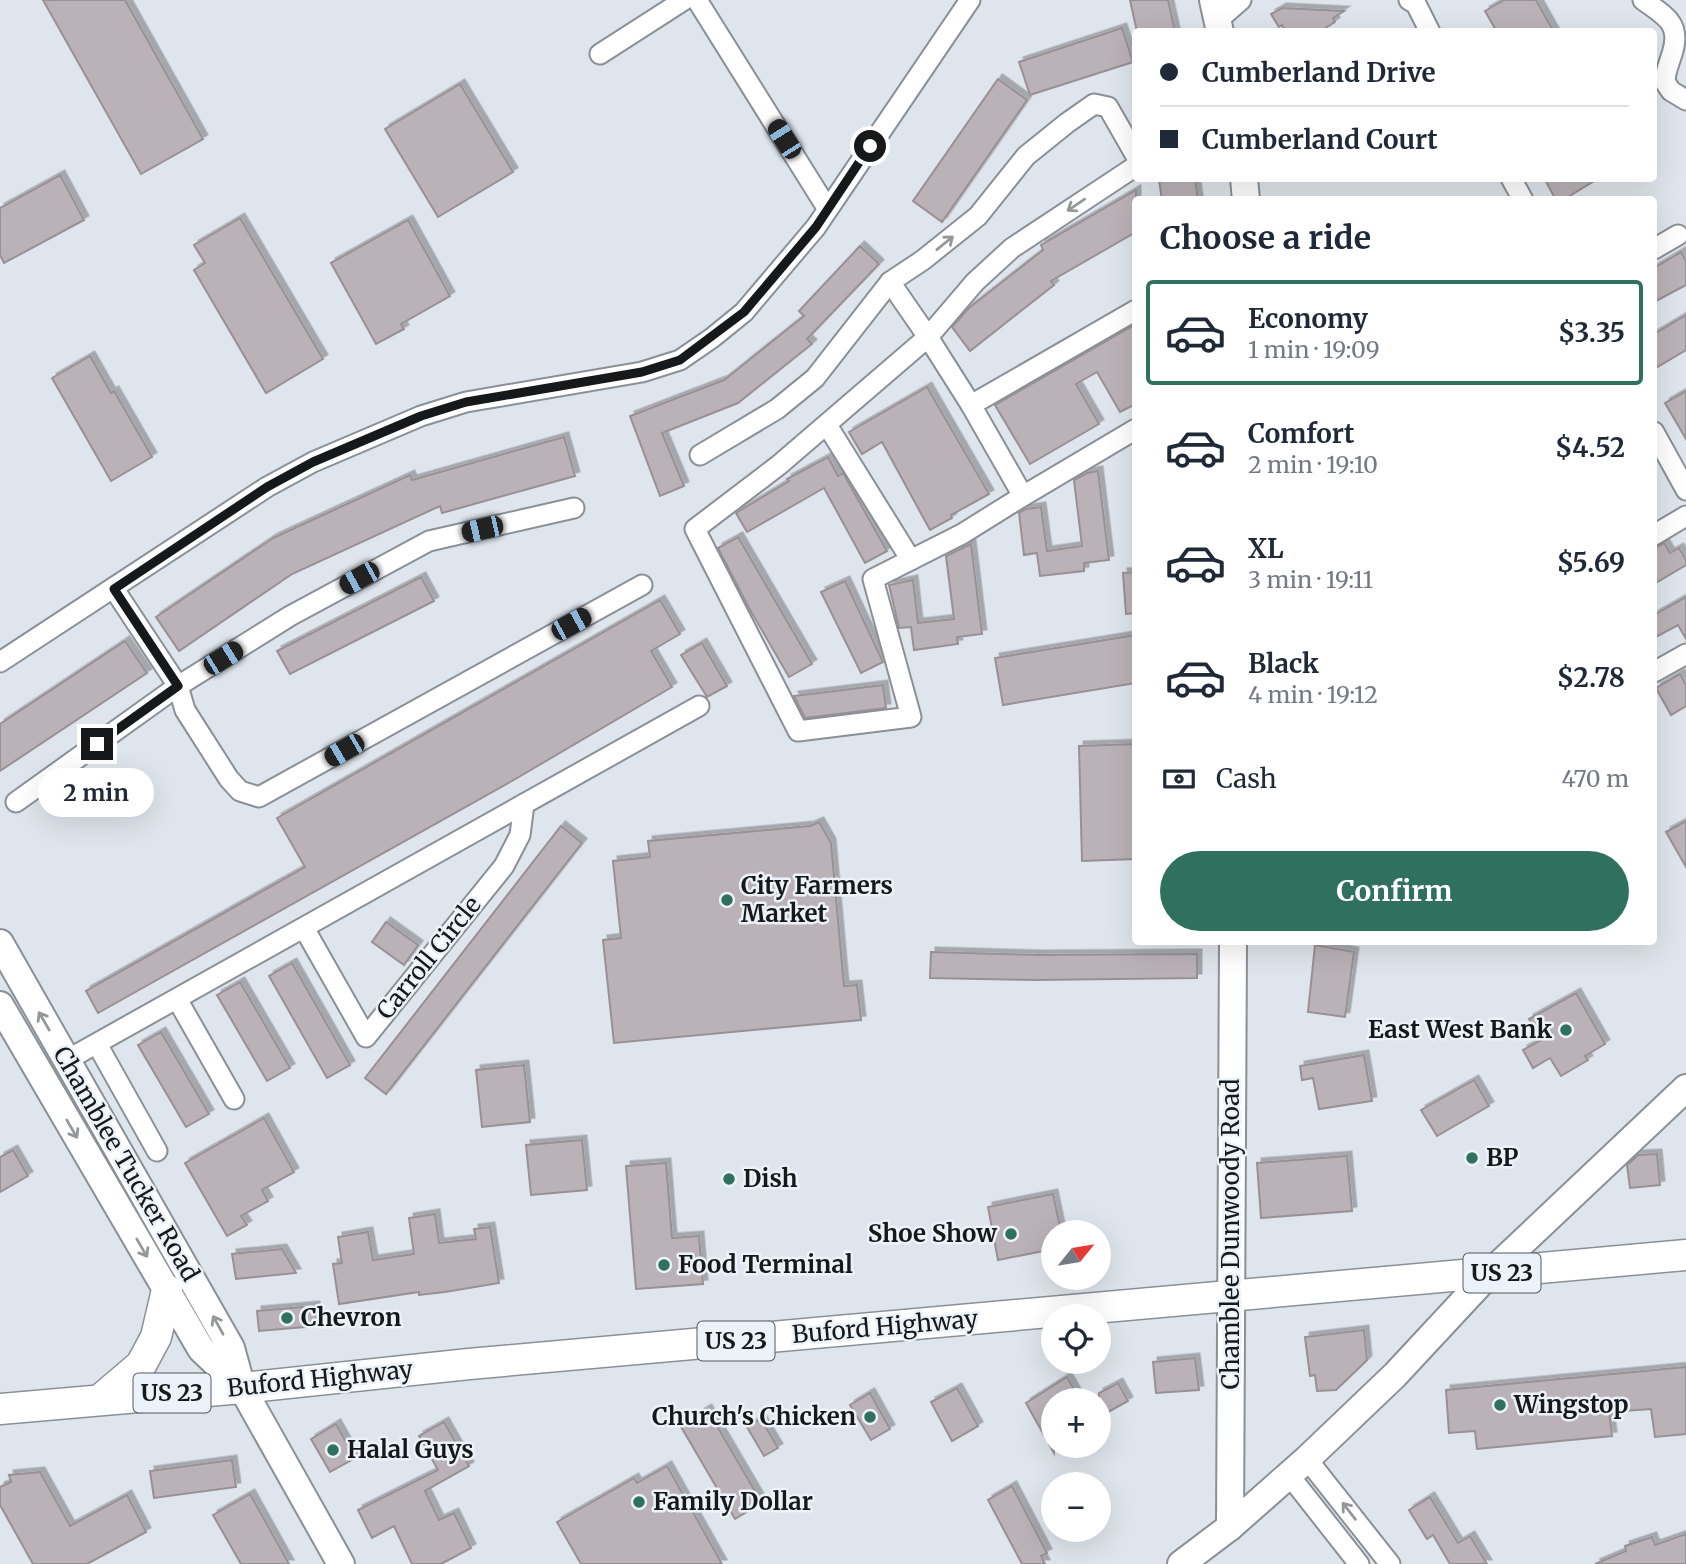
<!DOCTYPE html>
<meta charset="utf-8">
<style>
body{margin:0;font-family:Merriweather,serif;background:#f2f2f3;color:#1f2937;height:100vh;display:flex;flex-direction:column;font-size:26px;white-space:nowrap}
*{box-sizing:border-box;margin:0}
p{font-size:23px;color:#747a83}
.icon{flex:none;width:38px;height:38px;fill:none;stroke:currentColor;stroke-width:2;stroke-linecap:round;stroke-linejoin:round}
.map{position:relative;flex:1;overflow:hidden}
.side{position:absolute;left:1132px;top:196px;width:525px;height:749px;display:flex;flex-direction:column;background:#fff;border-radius:7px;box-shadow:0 7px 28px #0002}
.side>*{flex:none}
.banner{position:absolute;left:1132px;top:28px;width:525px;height:154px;border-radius:7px;box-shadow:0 7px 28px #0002;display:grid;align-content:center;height:154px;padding:0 28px;background:#fff}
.needle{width:46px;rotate:60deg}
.tools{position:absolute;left:1041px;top:1220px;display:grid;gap:14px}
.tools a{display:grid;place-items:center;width:70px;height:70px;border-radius:50%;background:#fff;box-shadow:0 7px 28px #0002;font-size:35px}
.end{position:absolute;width:32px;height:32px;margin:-16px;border:9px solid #16181a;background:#fff;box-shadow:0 0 0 4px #fff}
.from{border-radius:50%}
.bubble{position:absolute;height:49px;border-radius:24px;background:#fff;box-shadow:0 7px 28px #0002;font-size:23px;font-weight:700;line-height:49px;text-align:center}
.car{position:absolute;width:21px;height:42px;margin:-21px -10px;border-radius:9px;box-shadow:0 0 5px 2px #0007;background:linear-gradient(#222 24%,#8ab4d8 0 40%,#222 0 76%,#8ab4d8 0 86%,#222 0)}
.banner b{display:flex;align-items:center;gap:24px;height:66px;font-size:26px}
.banner b+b{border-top:2px solid #e0e1e3}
.banner i{width:18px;height:18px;background:#1f2937}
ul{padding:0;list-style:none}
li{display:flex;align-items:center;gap:21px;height:105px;margin:0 14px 10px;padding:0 14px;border:4px solid transparent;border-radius:7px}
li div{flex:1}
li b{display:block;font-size:26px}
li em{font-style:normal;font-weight:700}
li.active{border-color:#2f705e}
li>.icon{width:63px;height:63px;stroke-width:1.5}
h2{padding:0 28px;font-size:32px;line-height:84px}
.pay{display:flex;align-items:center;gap:18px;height:77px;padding:0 28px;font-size:26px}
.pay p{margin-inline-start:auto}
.cta{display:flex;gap:14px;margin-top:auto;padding:14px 28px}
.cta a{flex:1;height:80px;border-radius:42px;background:#2f705e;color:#fff;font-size:28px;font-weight:700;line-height:80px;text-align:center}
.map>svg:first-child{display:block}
</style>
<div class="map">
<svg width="1686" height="1564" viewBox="0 0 1686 1564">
<defs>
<filter id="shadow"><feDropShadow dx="4.5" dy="-4.5" stdDeviation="0" flood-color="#0004"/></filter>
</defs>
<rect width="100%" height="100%" fill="#dfe5ec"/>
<g fill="#bab2b6" stroke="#989094" stroke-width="2" filter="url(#shadow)">
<polygon points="43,0 125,0 203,139 141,174"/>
<polygon points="1130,0 1168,0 1175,32 1137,32"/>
<polygon points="1504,0 1536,0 1554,32 1497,32 1485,11"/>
<polygon points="1282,8 1344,11 1333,18 1335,22 1319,32 1285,32 1282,25 1279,27 1271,14"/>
<polygon points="1122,28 1133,62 1030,95 1019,62"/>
<polygon points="998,79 1027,100 942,222 913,201"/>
<polygon points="460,84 513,172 438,217 385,129"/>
<polygon points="60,175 84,220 4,263 0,255 0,208"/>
<polygon points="1174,178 1195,178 1198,200 1162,200 1159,180"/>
<polygon points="1544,178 1599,178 1563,200 1556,200"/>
<polygon points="1136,190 1136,232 1051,281 1054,285 970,351 952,327 969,308 1043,250 1041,245"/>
<polygon points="240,218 323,359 266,393 194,270 205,263 194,245"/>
<polygon points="408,220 450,296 401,324 404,329 376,344 331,263"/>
<polygon points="860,246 879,264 807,339 812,344 738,403 662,433 684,486 660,496 630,416 724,380 804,316 799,311"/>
<polygon points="1681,252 1686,261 1686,285 1654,302 1654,268"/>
<polygon points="1686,315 1686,350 1654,369 1654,334"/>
<polygon points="1136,324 1136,404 1120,412 1097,372 1076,384 1099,424 1030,464 995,405"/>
<polygon points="90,356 111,393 114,391 152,457 111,481 52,378"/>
<polygon points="927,387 989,494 951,515 952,518 930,530 882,442 862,454 849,432"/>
<polygon points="1686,391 1686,439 1665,403"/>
<polygon points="564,437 575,476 442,513 440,506 292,574 179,651 156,617 273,538 410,475 412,480"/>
<polygon points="828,457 838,476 843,473 887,551 865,563 824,488 747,532 736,513 789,481 787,479"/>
<polygon points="1098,471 1109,560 1084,563 1084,571 1040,576 1037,553 1024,555 1019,513 1026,509 1041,507 1047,551 1082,546 1074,480 1087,473"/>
<polygon points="738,537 812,664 789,677 749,608 718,548"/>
<polygon points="1664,543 1670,553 1679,548 1686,560 1686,565 1654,584 1654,549"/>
<polygon points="971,544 982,634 957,637 958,644 914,650 911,627 899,628 889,585 913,580 918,623 954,619 946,556"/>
<polygon points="1136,572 1136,613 1126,614 1123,573"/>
<polygon points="421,577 434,601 290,674 277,651"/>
<polygon points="845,581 883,662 861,673 821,592"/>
<polygon points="1686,597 1686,639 1678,625 1654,638 1654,615"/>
<polygon points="660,600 680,634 651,651 672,687 512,781 98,1013 86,991 305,867 277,818"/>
<polygon points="1136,635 1136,683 1003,705 995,658"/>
<polygon points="125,641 147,673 0,771 0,724"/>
<polygon points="702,643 727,686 707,697 681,655"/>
<polygon points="1680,674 1686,685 1686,706 1671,715 1656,688"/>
<polygon points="883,685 886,708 805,718 794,696"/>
<polygon points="1136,744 1136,859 1082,861 1079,746"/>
<polygon points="1686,821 1686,867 1666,832"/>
<polygon points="819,822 831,843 844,986 857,985 861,1020 614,1043 603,940 621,938 613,861 650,857 648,841 810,826"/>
<polygon points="561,826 582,843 386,1094 365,1078"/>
<polygon points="386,922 418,945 404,965 372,942"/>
<polygon points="1315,945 1354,952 1345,1017 1308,1012"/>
<polygon points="931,952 1038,955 1197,954 1197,978 1035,980 930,978"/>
<polygon points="292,963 350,1065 327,1078 269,976"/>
<polygon points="240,982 290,1068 267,1081 217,995"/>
<polygon points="1576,993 1605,1044 1585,1056 1588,1060 1561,1076 1550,1058 1533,1068 1523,1050 1541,1040 1529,1019"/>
<polygon points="161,1032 209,1114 186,1127 138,1045"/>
<polygon points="1364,1055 1372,1101 1319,1109 1313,1078 1302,1080 1300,1066"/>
<polygon points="524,1065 530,1122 482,1127 476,1070"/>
<polygon points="1474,1080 1489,1106 1437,1136 1421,1110"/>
<polygon points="264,1118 294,1172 262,1190 268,1201 241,1216 247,1225 227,1236 185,1163"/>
<polygon points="582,1140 587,1190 531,1195 526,1145"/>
<polygon points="13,1150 28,1176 0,1192 0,1157"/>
<polygon points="1657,1154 1660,1185 1630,1188 1627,1165 1638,1155"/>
<polygon points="1347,1156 1352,1211 1261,1218 1257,1163"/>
<polygon points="666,1163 672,1238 699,1236 703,1284 636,1289 626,1166"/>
<polygon points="1053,1194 1061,1232 1054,1232 1054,1249 998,1260 988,1207"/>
<polygon points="435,1214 439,1243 476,1239 474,1229 490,1227 499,1283 445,1292 419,1295 419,1292 339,1304 333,1264 342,1263 338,1237 368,1232 373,1260 414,1254 409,1218"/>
<polygon points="282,1249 296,1273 236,1279 232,1254"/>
<polygon points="315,1306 317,1326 259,1331 257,1311"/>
<polygon points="1364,1330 1367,1360 1336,1390 1317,1391 1315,1375 1310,1376 1305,1337"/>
<polygon points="1195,1358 1199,1390 1156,1393 1153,1362"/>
<polygon points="1686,1367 1686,1434 1655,1437 1651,1409 1609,1412 1612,1436 1477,1449 1475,1431 1449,1433 1446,1390"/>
<polygon points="1067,1377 1080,1400 1054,1400 1054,1453 1026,1403"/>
<polygon points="1118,1383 1128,1401 1099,1417 1099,1393"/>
<polygon points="957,1388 978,1426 952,1441 931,1402"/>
<polygon points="870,1393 890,1429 871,1440 850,1405"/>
<polygon points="707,1409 762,1503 735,1519 680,1425"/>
<polygon points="761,1419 778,1448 764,1456 747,1427"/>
<polygon points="444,1422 469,1466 425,1491 439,1520 454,1513 471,1548 441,1564 412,1564 394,1526 372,1538 358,1510 438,1470 419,1436"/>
<polygon points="336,1424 355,1458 330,1472 311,1439"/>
<polygon points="232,1460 236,1487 154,1498 150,1471"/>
<polygon points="667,1466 722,1564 581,1564 557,1522 634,1478 637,1483"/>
<polygon points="40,1472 70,1526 127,1495 146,1532 87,1564 33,1564 0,1505 0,1487 11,1482 9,1475"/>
<polygon points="1012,1486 1047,1553 1041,1556 1045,1564 1022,1564 988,1500"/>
<polygon points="250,1494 289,1564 241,1564 213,1515"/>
<polygon points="1430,1497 1458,1543 1470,1536 1487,1564 1450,1564 1433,1535 1427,1539 1409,1510"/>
<polygon points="1686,1534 1686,1564 1595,1564 1626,1551 1625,1546 1652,1537 1655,1545"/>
</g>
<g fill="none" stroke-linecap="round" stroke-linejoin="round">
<defs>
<g id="street">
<polyline points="697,0 827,208"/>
<polyline points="1409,0 1416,4 1430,32"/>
<path d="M 1643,0 C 1665,16 1682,23 1672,54 C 1669,64 1665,72 1665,82 L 1671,91 L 1686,100"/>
<polyline points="1218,20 1241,0"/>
<polyline points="600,54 684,0"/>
<polyline points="1511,178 1523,200"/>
<polyline points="1654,249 1678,235"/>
<polyline points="890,282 928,337 975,282 1012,248 1136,166"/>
<polyline points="1136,310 971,405 1023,496 1136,429"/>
<polyline points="971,405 928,337 779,465 695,529 798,731 911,717 873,579 962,534 1023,496"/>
<polyline points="827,425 911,560"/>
<polyline points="1654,432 1686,490"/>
<polyline points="700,455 777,409 815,378 890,282 923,260 978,216 1026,156 1067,123 1094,104 1108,107 1136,156"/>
<polyline points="1654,535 1686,516"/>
<polyline points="114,589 178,686 185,710 229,779 240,791 259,797 642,585"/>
<polyline points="0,662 267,487 313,462 421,416 466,402 642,372 680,360 712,338 744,312 816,227 970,0"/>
<polyline points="1654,672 1686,654"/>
<polyline points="16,802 178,686 290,616 429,541 574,508"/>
<polyline points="304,928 366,1037 504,866 520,835 524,804"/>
<polyline points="177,999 234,1099"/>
<polyline points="97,1044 157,1151"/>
<polyline points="67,1060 699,706"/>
<polyline points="1307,1459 1390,1564"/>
<polyline points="1289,1475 1359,1564"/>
</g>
<g id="secondary">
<polyline points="1213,0 1220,32"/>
<polyline points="1244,178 1246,200"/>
<polyline points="0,943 231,1348 242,1388 341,1564"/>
<polyline points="0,1005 201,1349 241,1387"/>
<polyline points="1230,1527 1233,942"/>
<polyline points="1181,1564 1230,1527 1307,1459 1395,1375 1489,1274 1686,1088"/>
</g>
<g id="primary">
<polyline points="101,1399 141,1365 156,1337 167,1290"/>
<polyline points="0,1409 242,1388 469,1364 1686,1255"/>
</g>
</defs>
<use href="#street" stroke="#8a9096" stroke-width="23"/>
<use href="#secondary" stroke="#8a9096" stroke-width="30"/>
<use href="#primary" stroke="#8a9096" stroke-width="33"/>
<use href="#street" stroke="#fff" stroke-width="19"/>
<use href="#secondary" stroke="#fff" stroke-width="26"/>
<use href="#primary" stroke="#fff" stroke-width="30"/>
</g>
<defs><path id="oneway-shaft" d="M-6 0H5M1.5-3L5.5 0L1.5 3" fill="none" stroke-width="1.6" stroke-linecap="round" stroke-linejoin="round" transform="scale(1.75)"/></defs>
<g stroke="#969798">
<use href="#oneway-shaft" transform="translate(1076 205) rotate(146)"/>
<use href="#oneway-shaft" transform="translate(945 243) rotate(-39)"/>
<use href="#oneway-shaft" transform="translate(44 1021) rotate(-120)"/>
<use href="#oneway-shaft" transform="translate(72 1129) rotate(60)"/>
<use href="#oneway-shaft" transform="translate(142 1248) rotate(60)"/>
<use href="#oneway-shaft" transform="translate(218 1325) rotate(-119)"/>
<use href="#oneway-shaft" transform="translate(1349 1511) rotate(-128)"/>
</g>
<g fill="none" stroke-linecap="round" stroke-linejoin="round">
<polyline stroke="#16181a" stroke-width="9" points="97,744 178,686 114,589 267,487 313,462 421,416 466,402 642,372 680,360 744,312 816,227 870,146"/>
</g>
<g fill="#2f705e" stroke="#ecf2f9" stroke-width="2.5">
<circle cx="727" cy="900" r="7"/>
<circle cx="1566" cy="1030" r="7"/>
<circle cx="1472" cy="1158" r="7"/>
<circle cx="729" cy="1179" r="7"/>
<circle cx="1011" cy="1234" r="7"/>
<circle cx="664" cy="1265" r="7"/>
<circle cx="287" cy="1318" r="7"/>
<circle cx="1500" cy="1405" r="7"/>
<circle cx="870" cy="1417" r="7"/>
<circle cx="333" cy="1450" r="7"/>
<circle cx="639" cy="1502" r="7"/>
</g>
<g text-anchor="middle" stroke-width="5" stroke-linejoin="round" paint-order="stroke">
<g fill="#ecf2f9" stroke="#56595d" stroke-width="2">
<rect x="1463.5" y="1253.5" width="77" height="39" rx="5"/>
<rect x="697.5" y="1321.5" width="77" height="39" rx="5"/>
<rect x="133.5" y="1373.5" width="77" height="39" rx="5"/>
</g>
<g font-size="23" font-weight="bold" fill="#16181a">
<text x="1502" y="1281">US 23</text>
<text x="736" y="1349">US 23</text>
<text x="172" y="1401">US 23</text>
</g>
<g font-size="24" font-weight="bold" fill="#16181a" stroke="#ecf2f9" text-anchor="start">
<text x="741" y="894">City Farmers<tspan x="741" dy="28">Market</tspan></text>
<text x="1552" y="1038" text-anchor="end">East West Bank</text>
<text x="1486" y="1166">BP</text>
<text x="743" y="1187">Dish</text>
<text x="997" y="1242" text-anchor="end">Shoe Show</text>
<text x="678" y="1273">Food Terminal</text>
<text x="301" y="1326">Chevron</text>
<text x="1514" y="1413">Wingstop</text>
<text x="856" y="1425" text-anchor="end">Church's Chicken</text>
<text x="347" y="1458">Halal Guys</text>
<text x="653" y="1510">Family Dollar</text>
</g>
<g font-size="24" fill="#16181a" stroke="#ecf2f9">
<text transform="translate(429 958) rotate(-51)" y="8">Carroll Circle</text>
<text transform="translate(126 1164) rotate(60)" y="8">Chamblee Tucker Road</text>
<text transform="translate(1231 1234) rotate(-90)" y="8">Chamblee Dunwoody Road</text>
<text transform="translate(885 1327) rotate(-5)" y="8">Buford Highway</text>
<text transform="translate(320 1379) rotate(-6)" y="8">Buford Highway</text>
</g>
</g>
</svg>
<div class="tools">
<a><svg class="needle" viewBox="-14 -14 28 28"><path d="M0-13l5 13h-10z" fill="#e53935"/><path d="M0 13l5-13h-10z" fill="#747a83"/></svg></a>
<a><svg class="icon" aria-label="locate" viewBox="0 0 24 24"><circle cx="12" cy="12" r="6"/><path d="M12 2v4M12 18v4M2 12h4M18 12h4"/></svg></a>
<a>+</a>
<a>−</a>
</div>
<i class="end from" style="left:870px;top:146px"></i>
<i class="end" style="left:97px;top:744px"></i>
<div class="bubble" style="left:38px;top:768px;width:116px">2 min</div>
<i class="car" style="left:784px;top:139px;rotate:328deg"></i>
<i class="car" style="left:482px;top:529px;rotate:257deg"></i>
<i class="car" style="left:359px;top:578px;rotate:241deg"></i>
<i class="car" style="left:571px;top:624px;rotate:61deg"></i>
<i class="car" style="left:223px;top:658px;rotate:58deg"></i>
<i class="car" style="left:344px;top:750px;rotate:240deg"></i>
<div class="banner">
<b><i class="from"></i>Cumberland Drive</b>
<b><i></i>Cumberland Court</b>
</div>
<section class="side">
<h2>Choose a ride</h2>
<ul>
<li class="active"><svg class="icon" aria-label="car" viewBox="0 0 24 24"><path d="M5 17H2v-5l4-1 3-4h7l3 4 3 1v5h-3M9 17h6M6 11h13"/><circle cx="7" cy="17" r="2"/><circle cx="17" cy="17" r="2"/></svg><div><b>Economy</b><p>1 min · 19:09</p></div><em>$3.35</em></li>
<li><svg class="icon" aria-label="car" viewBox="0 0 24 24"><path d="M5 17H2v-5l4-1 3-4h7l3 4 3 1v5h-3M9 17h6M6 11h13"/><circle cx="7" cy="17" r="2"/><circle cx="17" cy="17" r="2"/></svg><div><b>Comfort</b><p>2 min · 19:10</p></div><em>$4.52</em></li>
<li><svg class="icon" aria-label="car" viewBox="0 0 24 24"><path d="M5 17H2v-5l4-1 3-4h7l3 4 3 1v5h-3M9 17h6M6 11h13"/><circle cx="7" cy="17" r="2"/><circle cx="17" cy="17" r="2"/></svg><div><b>XL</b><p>3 min · 19:11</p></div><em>$5.69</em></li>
<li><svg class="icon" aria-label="car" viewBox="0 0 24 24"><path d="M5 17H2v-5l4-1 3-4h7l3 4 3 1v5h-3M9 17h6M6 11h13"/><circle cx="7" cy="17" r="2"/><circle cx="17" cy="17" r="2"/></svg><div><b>Black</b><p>4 min · 19:12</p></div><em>$2.78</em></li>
</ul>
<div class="pay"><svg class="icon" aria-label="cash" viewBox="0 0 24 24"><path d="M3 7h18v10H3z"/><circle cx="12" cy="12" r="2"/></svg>Cash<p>470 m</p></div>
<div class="cta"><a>Confirm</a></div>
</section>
</div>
